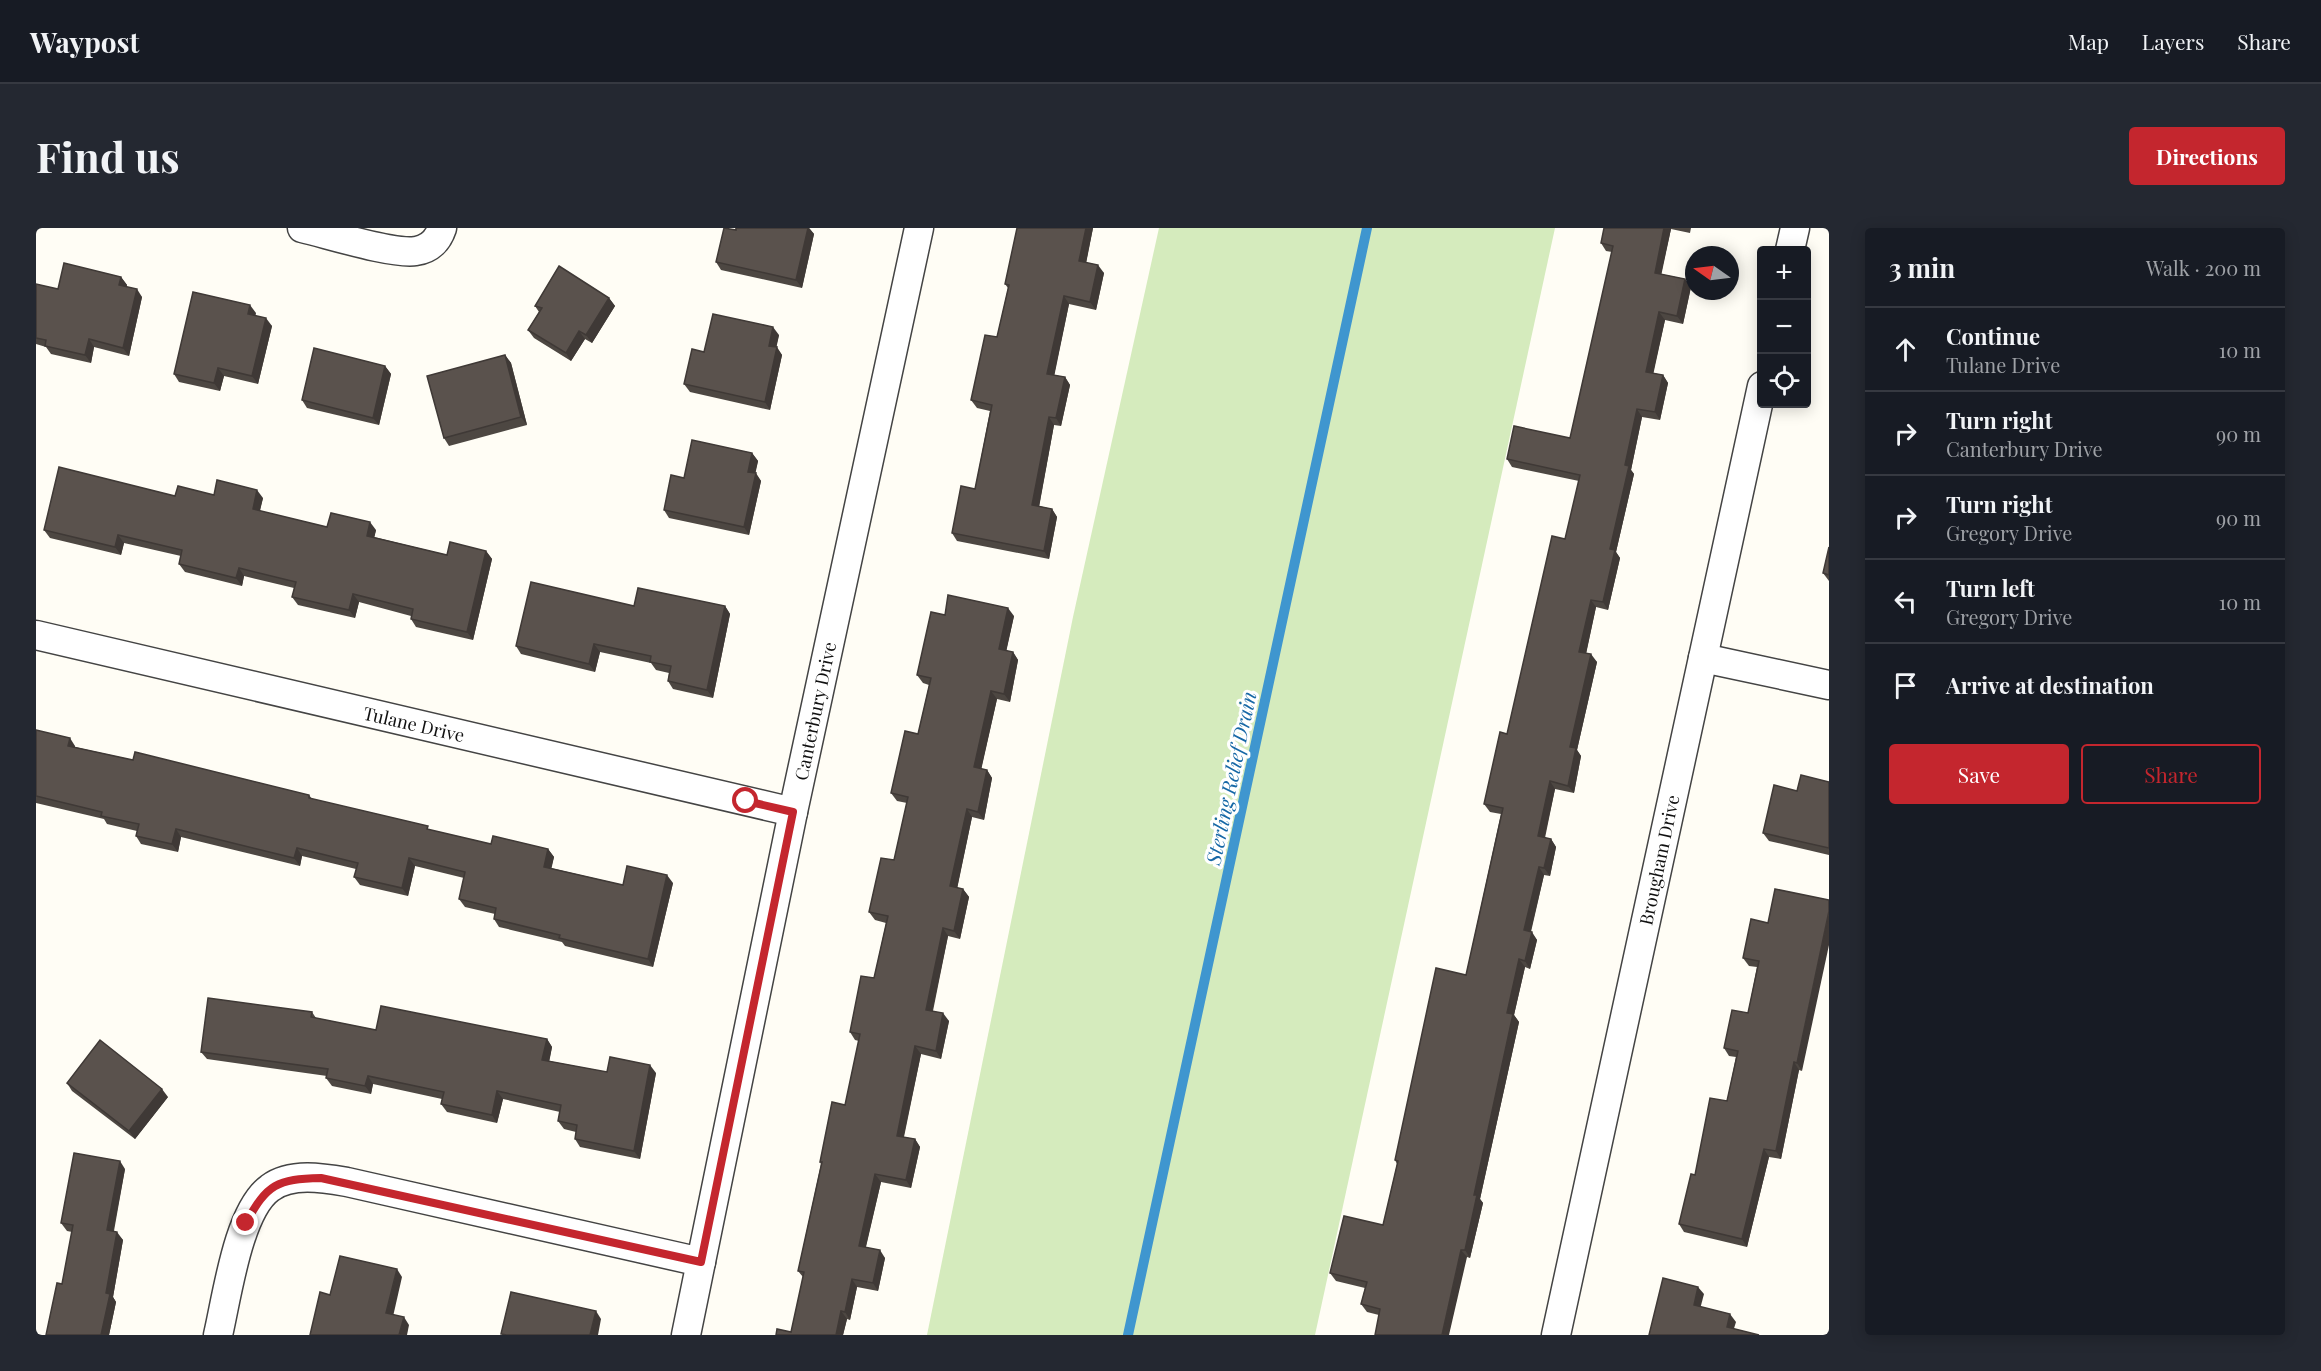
<!DOCTYPE html>
<meta charset="utf-8">
<style>
:root{--surface:#171b24;--page:#242831;--text:#f1f3f6;--muted:#9ea1a6;--line:#363941;--accent:#c4262e}
body{margin:0;font-family:"Playfair Display",serif;background:var(--page);color:var(--text)}
.controls{position:absolute;right:18px;top:18px;display:grid;overflow:hidden;border-radius:6px;box-shadow:0 3px 15px #0003}
.controls button{width:54px;height:54px;display:grid;place-items:center;padding:0;border:0;border-bottom:2px solid var(--line);background:var(--surface);color:var(--text);font:30px sans-serif}
.compass{position:absolute;left:1649px;top:18px;width:54px;height:54px;border-radius:50%;background:var(--surface);box-shadow:0 3px 15px #0003;rotate:284deg}
.stop{position:absolute;width:18px;height:18px;margin:-14px;border:4px solid #c4262e;border-radius:50%;background:#fff}
.stop.end{background:#c4262e;border-color:#fff;box-shadow:0 2px 6px #0008}
.list{margin:0;padding:0;list-style:none}
h2{display:flex;justify-content:space-between;align-items:center;height:78px;margin:0;padding:0 24px;font-size:26px}
h2 small{font-size:20px;font-weight:400;color:var(--muted)}
.list li{display:grid;grid-template-columns:39px 1fr auto;gap:18px;align-items:center;box-sizing:border-box;height:84px;padding:0 24px;border-top:2px solid var(--line)}
.list b{display:block;font-size:22px;white-space:nowrap}
.list p{margin:0;font-size:20px;white-space:nowrap;color:var(--muted)}
.list em{font-size:20px;font-style:normal;color:var(--muted)}
.actions{display:flex;gap:12px;padding:18px 24px}
.actions a{flex:1;padding:14px 0;border:2px solid var(--accent);border-radius:6px;text-align:center;font-size:21px;color:var(--accent)}
.actions .main{background:var(--accent);color:#fff}
.icon{flex:none;width:33px;height:33px;fill:none;stroke:currentColor;stroke-width:2;stroke-linecap:round;stroke-linejoin:round}
.map{position:relative;flex:none;width:1793px;height:1107px;overflow:hidden;border-radius:6px}
header{display:flex;align-items:center;gap:36px;box-sizing:border-box;height:84px;padding:0 30px;background:var(--surface);border-bottom:2px solid var(--line)}
header strong{font-size:28px}
nav{display:flex;gap:33px;margin-inline-start:auto;font-size:21px}
.intro{display:flex;align-items:center;justify-content:space-between;box-sizing:border-box;height:144px;padding:0 36px}
h1{margin:0;font-size:42px}
.button{padding:15px 27px;border-radius:6px;background:var(--accent);color:#fff;font-size:21px;font-weight:700}
main{display:flex;gap:36px;padding:0 36px}
aside{flex:1;background:var(--surface);border-radius:6px;box-shadow:0 3px 15px #0003}
.map>svg:first-child{display:block}
.green{fill:#d5ebbd}
.lines{fill:none;stroke-linecap:round;stroke-linejoin:round}
.stream{stroke:#3f96cf;stroke-width:10}
.street-casing{stroke:#444;stroke-width:31}
.street{stroke:#fff;stroke-width:28}
.wall{fill:#4d4742}
.shaded-wall{fill:#3f3936}
.building{fill:#5a524d;stroke:#3f3936;stroke-width:1.5}
.route{stroke:#c4262e;stroke-width:8}
.labels{text-anchor:middle;dominant-baseline:central;stroke-width:6;stroke-linejoin:round;paint-order:stroke}
.street-label{font-size:18px;fill:#111;stroke:#fff}
.water-label{font-size:20px;font-style:italic;fill:#1768a6;stroke:#fff}
</style>
<header>
<strong>Waypost</strong>
<nav><a>Map</a><a>Layers</a><a>Share</a></nav>
</header>
<div class="intro"><h1>Find us</h1><a class="button">Directions</a></div>
<main>
<div class="map">
<svg width="1793" height="1107" viewBox="0 0 1793 1107">
<rect width="100%" height="100%" fill="#fffdf5"/>
<polygon class="green" points="1123,0 1519,0 1279,1107 891,1107 1037,389"/>
<g class="lines">
<polyline class="stream" points="1092,1107 1331,0"/>
<defs>
<g id="street">
<path d="M266 0C292 6 358 27 380 23 394 21 402 12 406 0"/>
<polyline points="1754,22 1759,0"/>
<polyline points="0,407 757,584"/>
<polyline points="1667,430 1793,457"/>
<path d="M182 1107C191 1069 202 983 234 960 255 944 288 950 311 954L665 1034"/>
<polyline points="650,1107 757,584 883,0"/>
<polyline points="1520,1107 1726,158"/>
</g>
</defs>
<use href="#street" class="street-casing"/>
<use href="#street" class="street"/>
</g>
<g class="wall">
<polygon points="700,0 773,0 778,6 766,60 685,42 680,34"/>
<polygon points="981,0 1057,0 1050,34 1068,45 1060,82 1033,76 1018,147 1029,149 1034,157 1025,198 1018,197 1003,278 1016,281 1021,289 1013,331 921,313 916,305 939,261 954,183 941,180 935,172 961,109 972,60 969,56"/>
<polygon points="1568,0 1655,0 1654,5 1635,1 1625,46 1649,51 1655,59 1647,96 1629,92 1617,145 1627,147 1632,155 1624,192 1606,189 1595,242 1598,246 1580,324 1584,330 1572,382 1560,379 1550,425 1561,434 1541,522 1545,528 1538,565 1519,561 1509,610 1515,611 1520,619 1514,648 1508,647 1495,704 1501,712 1494,741 1489,739 1478,787 1483,794 1444,971 1447,975 1434,1030 1431,1029 1343,1087 1331,1084 1325,1076 1329,1060 1300,1053 1294,1045 1347,997 1361,936 1359,932 1430,747 1465,586 1454,584 1448,576 1471,506 1529,311 1543,253 1476,239 1471,231 1534,210 1576,24 1570,23 1565,15"/>
<polygon points="85,49 91,57 90,59 106,69 93,128 58,119 55,135 15,126 10,119 0,116 0,56 22,61"/>
<polygon points="573,70 579,78 556,115 549,111 535,133 498,110 492,102 503,84 499,78"/>
<polygon points="220,85 219,87 236,98 222,156 188,148 184,163 143,154 138,146"/>
<polygon points="743,107 740,119 746,127 734,182 654,164 648,156 668,124"/>
<polygon points="469,127 475,135 491,197 413,218 408,210"/>
<polygon points="349,138 355,146 343,197 271,180 266,172"/>
<polygon points="716,225 722,233 719,245 725,253 713,307 633,290 628,282 648,250"/>
<polygon points="178,267 227,270 224,283 291,299 340,302 338,309 411,327 450,323 456,331 437,412 380,399 375,391 375,388 323,374 319,390 262,377 256,369 258,360 208,348 206,358 149,344 143,336 145,328 88,315 85,327 14,310 8,302 139,268"/>
<polygon points="1793,319 1793,353 1787,345"/>
<polygon points="598,378 689,378 694,386 677,470 637,461 632,453 633,445 620,442 615,435 564,424 559,444 485,426 480,418"/>
<polygon points="909,387 978,388 970,423 977,424 982,432 974,474 961,471 945,541 951,542 956,550 948,592 936,589 921,660 927,661 933,669 924,711 912,708 897,783 913,793 905,831 885,826 868,909 879,911 884,919 875,960 845,954 830,1019 849,1030 842,1063 821,1059 814,1092 811,1091 807,1107 740,1107 755,1104 767,1049 762,1043 785,936 784,934 809,877 823,813 819,812 814,804 838,750 850,695 839,692 833,684 858,632 871,575 861,573 855,565 882,506 893,457 887,455 881,447"/>
<polygon points="0,502 39,518 39,519 97,532 273,567 276,571 395,602 455,616 512,621 518,629 515,640 587,657 637,655 617,739 529,718 526,714 463,699 458,691 459,686 429,679 423,671 428,650 379,638 372,668 324,657 318,649 320,641 266,628 264,638 145,609 142,624 105,616 100,608 101,603 71,596 68,591 0,575"/>
<polygon points="1793,554 1793,627 1733,613 1727,605 1761,563"/>
<polygon points="1715,691 1766,843 1763,842 1745,931 1733,929 1711,1019 1648,1004 1643,996 1659,947 1691,873 1700,829 1693,828 1688,820 1712,785 1721,739 1713,738 1707,730"/>
<polygon points="276,784 280,790 340,802 511,811 516,819 513,833 571,844 620,845 604,931 544,919 539,911 540,904 528,901 522,893 524,884 467,871 461,895 411,884 405,876 406,871 337,856 335,866 296,858 290,850 291,848 171,831 165,824"/>
<polygon points="31,855 132,869 99,911 36,863"/>
<polygon points="89,941 78,1003 87,1012 77,1069 80,1074 73,1107 10,1107 26,1056 36,1004 31,1003 25,995"/>
</g>
<g class="shaded-wall">
<polygon points="772,0 773,0 778,6 766,60 760,52"/>
<polygon points="1050,0 1057,0 1049,41 1043,33"/>
<polygon points="1628,0 1635,0 1635,1 1624,53 1619,45"/>
<polygon points="1062,37 1068,45 1060,82 1054,74"/>
<polygon points="85,49 91,57 89,65 83,57"/>
<polygon points="1649,51 1655,59 1647,96 1641,88"/>
<polygon points="101,61 106,69 93,128 87,120"/>
<polygon points="1028,68 1033,76 1017,154 1011,146"/>
<polygon points="573,70 579,78 556,115 550,107"/>
<polygon points="214,77 220,85 218,94 212,86"/>
<polygon points="1623,84 1629,92 1616,152 1610,144"/>
<polygon points="230,90 236,98 222,156 216,148"/>
<polygon points="737,99 743,107 739,126 733,118"/>
<polygon points="543,103 549,111 535,133 530,125"/>
<polygon points="53,111 58,119 55,135 49,127"/>
<polygon points="741,119 746,127 734,182 729,174"/>
<polygon points="469,127 475,135 491,197 485,189"/>
<polygon points="349,138 355,146 343,197 337,190"/>
<polygon points="182,140 188,148 184,163 178,155"/>
<polygon points="1627,147 1632,155 1624,192 1619,184"/>
<polygon points="1029,149 1034,157 1025,198 1020,190"/>
<polygon points="1601,181 1606,189 1595,242 1598,246 1580,324 1584,330 1572,382 1567,374 1574,321 1589,237"/>
<polygon points="1013,189 1018,197 1002,285 996,277"/>
<polygon points="716,225 722,233 718,252 712,244"/>
<polygon points="720,245 725,253 713,307 708,299"/>
<polygon points="221,262 227,270 222,289 217,281"/>
<polygon points="1016,281 1021,289 1013,331 1008,323"/>
<polygon points="334,294 340,302 337,316 331,308"/>
<polygon points="82,307 88,315 85,327 79,319"/>
<polygon points="450,323 456,331 437,412 431,404"/>
<polygon points="203,340 208,348 206,358 200,350"/>
<polygon points="317,366 323,374 319,390 313,382"/>
<polygon points="1555,372 1560,379 1549,431 1543,424"/>
<polygon points="689,378 694,386 677,470 671,462"/>
<polygon points="972,380 978,388 969,429 963,421"/>
<polygon points="558,416 564,424 559,444 553,436"/>
<polygon points="977,424 982,432 974,474 968,466"/>
<polygon points="1555,426 1561,434 1541,522 1545,528 1538,565 1532,558 1534,519"/>
<polygon points="955,463 961,471 944,547 938,539"/>
<polygon points="34,510 39,518 38,526 32,518"/>
<polygon points="951,542 956,550 948,592 942,584"/>
<polygon points="1514,553 1519,561 1507,616 1502,608"/>
<polygon points="931,581 936,589 920,666 914,658"/>
<polygon points="140,601 145,609 142,624 136,616"/>
<polygon points="1515,611 1520,619 1514,648 1508,640"/>
<polygon points="261,620 266,628 264,638 258,630"/>
<polygon points="512,621 518,629 514,647 508,639"/>
<polygon points="373,630 379,638 372,668 366,660"/>
<polygon points="1503,639 1508,647 1493,710 1488,702"/>
<polygon points="631,647 637,655 617,739 612,731"/>
<polygon points="927,661 933,669 924,711 918,703"/>
<polygon points="1793,683 1793,717 1766,843 1761,835"/>
<polygon points="907,700 912,708 895,789 890,782"/>
<polygon points="1496,704 1501,712 1494,741 1489,733"/>
<polygon points="1483,731 1489,739 1478,787 1483,794 1444,971 1447,975 1434,1030 1429,1022 1438,967 1471,785"/>
<polygon points="907,785 913,793 905,831 900,823"/>
<polygon points="511,811 516,819 512,840 506,832"/>
<polygon points="879,818 885,826 866,916 861,908"/>
<polygon points="1758,834 1763,842 1745,931 1740,923"/>
<polygon points="614,837 620,845 604,931 598,923"/>
<polygon points="332,848 337,856 335,866 329,858"/>
<polygon points="126,861 132,869 99,911 93,903"/>
<polygon points="461,863 467,871 461,895 456,887"/>
<polygon points="879,911 884,919 875,960 870,952"/>
<polygon points="1728,921 1733,929 1711,1019 1706,1011"/>
<polygon points="84,933 89,941 76,1010 71,1002"/>
<polygon points="839,946 845,954 828,1026 823,1018"/>
<polygon points="81,1004 87,1012 77,1069 80,1074 73,1107 65,1107 70,1065"/>
<polygon points="844,1022 849,1030 842,1063 837,1055"/>
<polygon points="1425,1022 1431,1029 1413,1107 1406,1107"/>
<polygon points="361,1041 366,1049 356,1093 350,1085"/>
<polygon points="816,1051 821,1059 814,1092 809,1084"/>
<polygon points="1662,1059 1668,1066 1663,1085 1658,1077"/>
<polygon points="560,1083 565,1091 562,1107 554,1107"/>
<polygon points="805,1083 811,1091 807,1107 800,1107"/>
<polygon points="1694,1086 1700,1094 1696,1107 1691,1099"/>
<polygon points="368,1089 373,1097 371,1107 363,1107"/>
</g>
<g class="building">
<polygon points="688,0 700,2 700,0 772,0 760,52 680,34"/>
<polygon points="981,0 1050,0 1043,33 1062,37 1054,74 1028,68 1011,146 1029,149 1020,190 1013,189 996,277 1016,281 1008,323 916,305 925,258 939,261 956,177 935,172 949,107 961,109 973,57 969,56"/>
<polygon points="1568,0 1628,0 1619,45 1649,51 1641,88 1623,84 1610,144 1627,147 1619,184 1601,181 1589,237 1593,238 1574,321 1579,322 1567,374 1555,372 1543,424 1555,426 1534,519 1540,520 1532,558 1514,553 1502,608 1515,611 1508,640 1503,639 1488,702 1496,704 1489,733 1483,731 1471,785 1477,786 1438,967 1441,967 1429,1022 1425,1022 1406,1107 1339,1107 1344,1081 1325,1076 1331,1054 1294,1045 1308,988 1347,997 1362,933 1359,932 1400,740 1430,747 1467,580 1448,576 1464,504 1471,506 1516,308 1529,311 1544,247 1471,231 1478,198 1534,210 1577,18 1565,15"/>
<polygon points="28,35 85,49 83,57 101,61 87,120 53,111 49,127 9,118 10,112 0,110 0,56 22,61"/>
<polygon points="523,38 573,70 550,107 543,103 530,125 492,102 506,80 499,78"/>
<polygon points="157,64 214,77 212,86 230,90 216,148 182,140 178,155 138,146"/>
<polygon points="677,86 737,99 733,118 741,119 729,174 648,156 656,121 668,124"/>
<polygon points="278,120 349,138 337,190 266,172"/>
<polygon points="469,127 485,189 408,210 391,148"/>
<polygon points="656,212 716,225 712,244 720,245 708,299 628,282 635,247 648,250"/>
<polygon points="23,239 139,268 142,258 178,267 181,252 221,262 217,281 291,299 295,285 334,294 331,308 411,327 414,314 450,323 431,404 375,391 377,381 317,366 313,382 256,369 260,354 203,340 200,350 143,336 146,322 82,307 79,319 8,302"/>
<polygon points="1793,319 1793,347 1787,345"/>
<polygon points="495,354 598,378 602,360 689,378 671,462 632,453 635,438 614,434 615,428 558,416 553,436 480,418"/>
<polygon points="912,367 972,380 963,421 977,424 968,466 955,463 938,539 951,542 942,584 931,581 914,658 927,661 918,703 907,700 890,782 907,785 900,823 879,818 861,908 879,911 870,952 839,946 823,1018 844,1022 837,1055 816,1051 809,1084 805,1083 800,1107 740,1107 741,1101 755,1104 768,1044 762,1043 786,934 784,934 796,874 809,877 824,806 814,804 825,748 838,750 852,688 833,684 845,630 858,632 872,569 855,565 869,503 882,506 895,450 881,447 895,384 909,387"/>
<polygon points="0,502 34,510 32,518 97,532 99,524 273,567 273,570 392,598 391,601 455,616 457,608 512,621 508,639 587,657 591,638 631,647 612,731 523,710 524,707 458,691 460,680 423,671 429,644 373,630 366,660 318,649 322,635 261,620 258,630 140,601 136,616 100,608 103,596 65,588 66,584 0,568"/>
<polygon points="1765,547 1793,554 1793,620 1727,605 1738,557 1761,563"/>
<polygon points="1739,661 1793,672 1793,683 1761,835 1758,834 1740,923 1728,921 1706,1011 1643,996 1655,946 1659,947 1674,870 1691,873 1702,823 1688,820 1696,782 1712,785 1723,733 1707,730 1715,691 1732,695"/>
<polygon points="172,770 276,784 275,789 340,802 345,778 511,811 506,832 571,844 574,829 614,837 598,923 539,911 541,897 522,893 525,877 461,863 456,887 405,876 408,864 332,848 329,858 290,850 292,841 165,824"/>
<polygon points="64,812 126,861 93,903 31,855"/>
<polygon points="38,925 84,933 71,1002 81,1004 70,1065 74,1066 65,1107 10,1107 21,1055 26,1056 37,997 25,995"/>
<polygon points="304,1028 361,1041 350,1085 368,1089 363,1107 274,1107 284,1064 294,1067"/>
<polygon points="1627,1050 1662,1059 1658,1077 1694,1086 1691,1099 1723,1107 1613,1107"/>
<polygon points="475,1064 560,1083 554,1107 471,1107 465,1106"/>
</g>
<g class="lines">
<path class="route" d="M210 995C231 956 241 951 285 950L665 1034 757 584 710 573"/>
</g>
<g class="labels">
<g class="street-label">
<text transform="translate(779 483) rotate(-78)">Canterbury Drive</text>
<text transform="translate(378 496) rotate(13)">Tulane Drive</text>
<text transform="translate(1623 632) rotate(-78)">Brougham Drive</text>
</g>
<g class="water-label">
<text transform="translate(1194 550) rotate(-78)">Sterling Relief Drain</text>
</g>
</g>
</svg>
<div class="controls">
<button>+</button>
<button>−</button>
<button><svg class="icon" aria-label="locate" viewBox="0 0 24 24"><circle cx="12" cy="12" r="6"/><path d="M12 2v4M12 18v4M2 12h4M18 12h4"/></svg></button>
</div>
<svg class="compass" viewBox="-18 -18 36 36"><path d="M0-13l5 13h-10z" fill="#e53935"/><path d="M0 13l5-13h-10z" fill="#9ea1a6"/></svg>
<div class="stop" style="left:710px;top:573px"></div>
<div class="stop end" style="left:210px;top:995px"></div>
</div>
<aside>
<h2>3 min<small>Walk · 200 m</small></h2>
<ul class="list">
<li><svg class="icon" aria-label="ahead" viewBox="0 0 24 24"><path d="M12 20V5M6 11l6-6 6 6"/></svg><div><b>Continue</b><p>Tulane Drive</p></div><em>10 m</em></li>
<li><svg class="icon" aria-label="right" viewBox="0 0 24 24"><path d="M7 20v-9h11M14 6l5 5-5 5"/></svg><div><b>Turn right</b><p>Canterbury Drive</p></div><em>90 m</em></li>
<li><svg class="icon" aria-label="right" viewBox="0 0 24 24"><path d="M7 20v-9h11M14 6l5 5-5 5"/></svg><div><b>Turn right</b><p>Gregory Drive</p></div><em>90 m</em></li>
<li><svg class="icon" aria-label="left" viewBox="0 0 24 24"><path d="M17 20v-9H6M10 6l-5 5 5 5"/></svg><div><b>Turn left</b><p>Gregory Drive</p></div><em>10 m</em></li>
<li><svg class="icon" aria-label="arrive" viewBox="0 0 24 24"><path d="M6 21V4h12l-3 4 3 4H6"/></svg><div><b>Arrive at destination</b></div></li>
</ul>
<div class="actions"><a class="main">Save</a><a>Share</a></div>
</aside>
</main>
